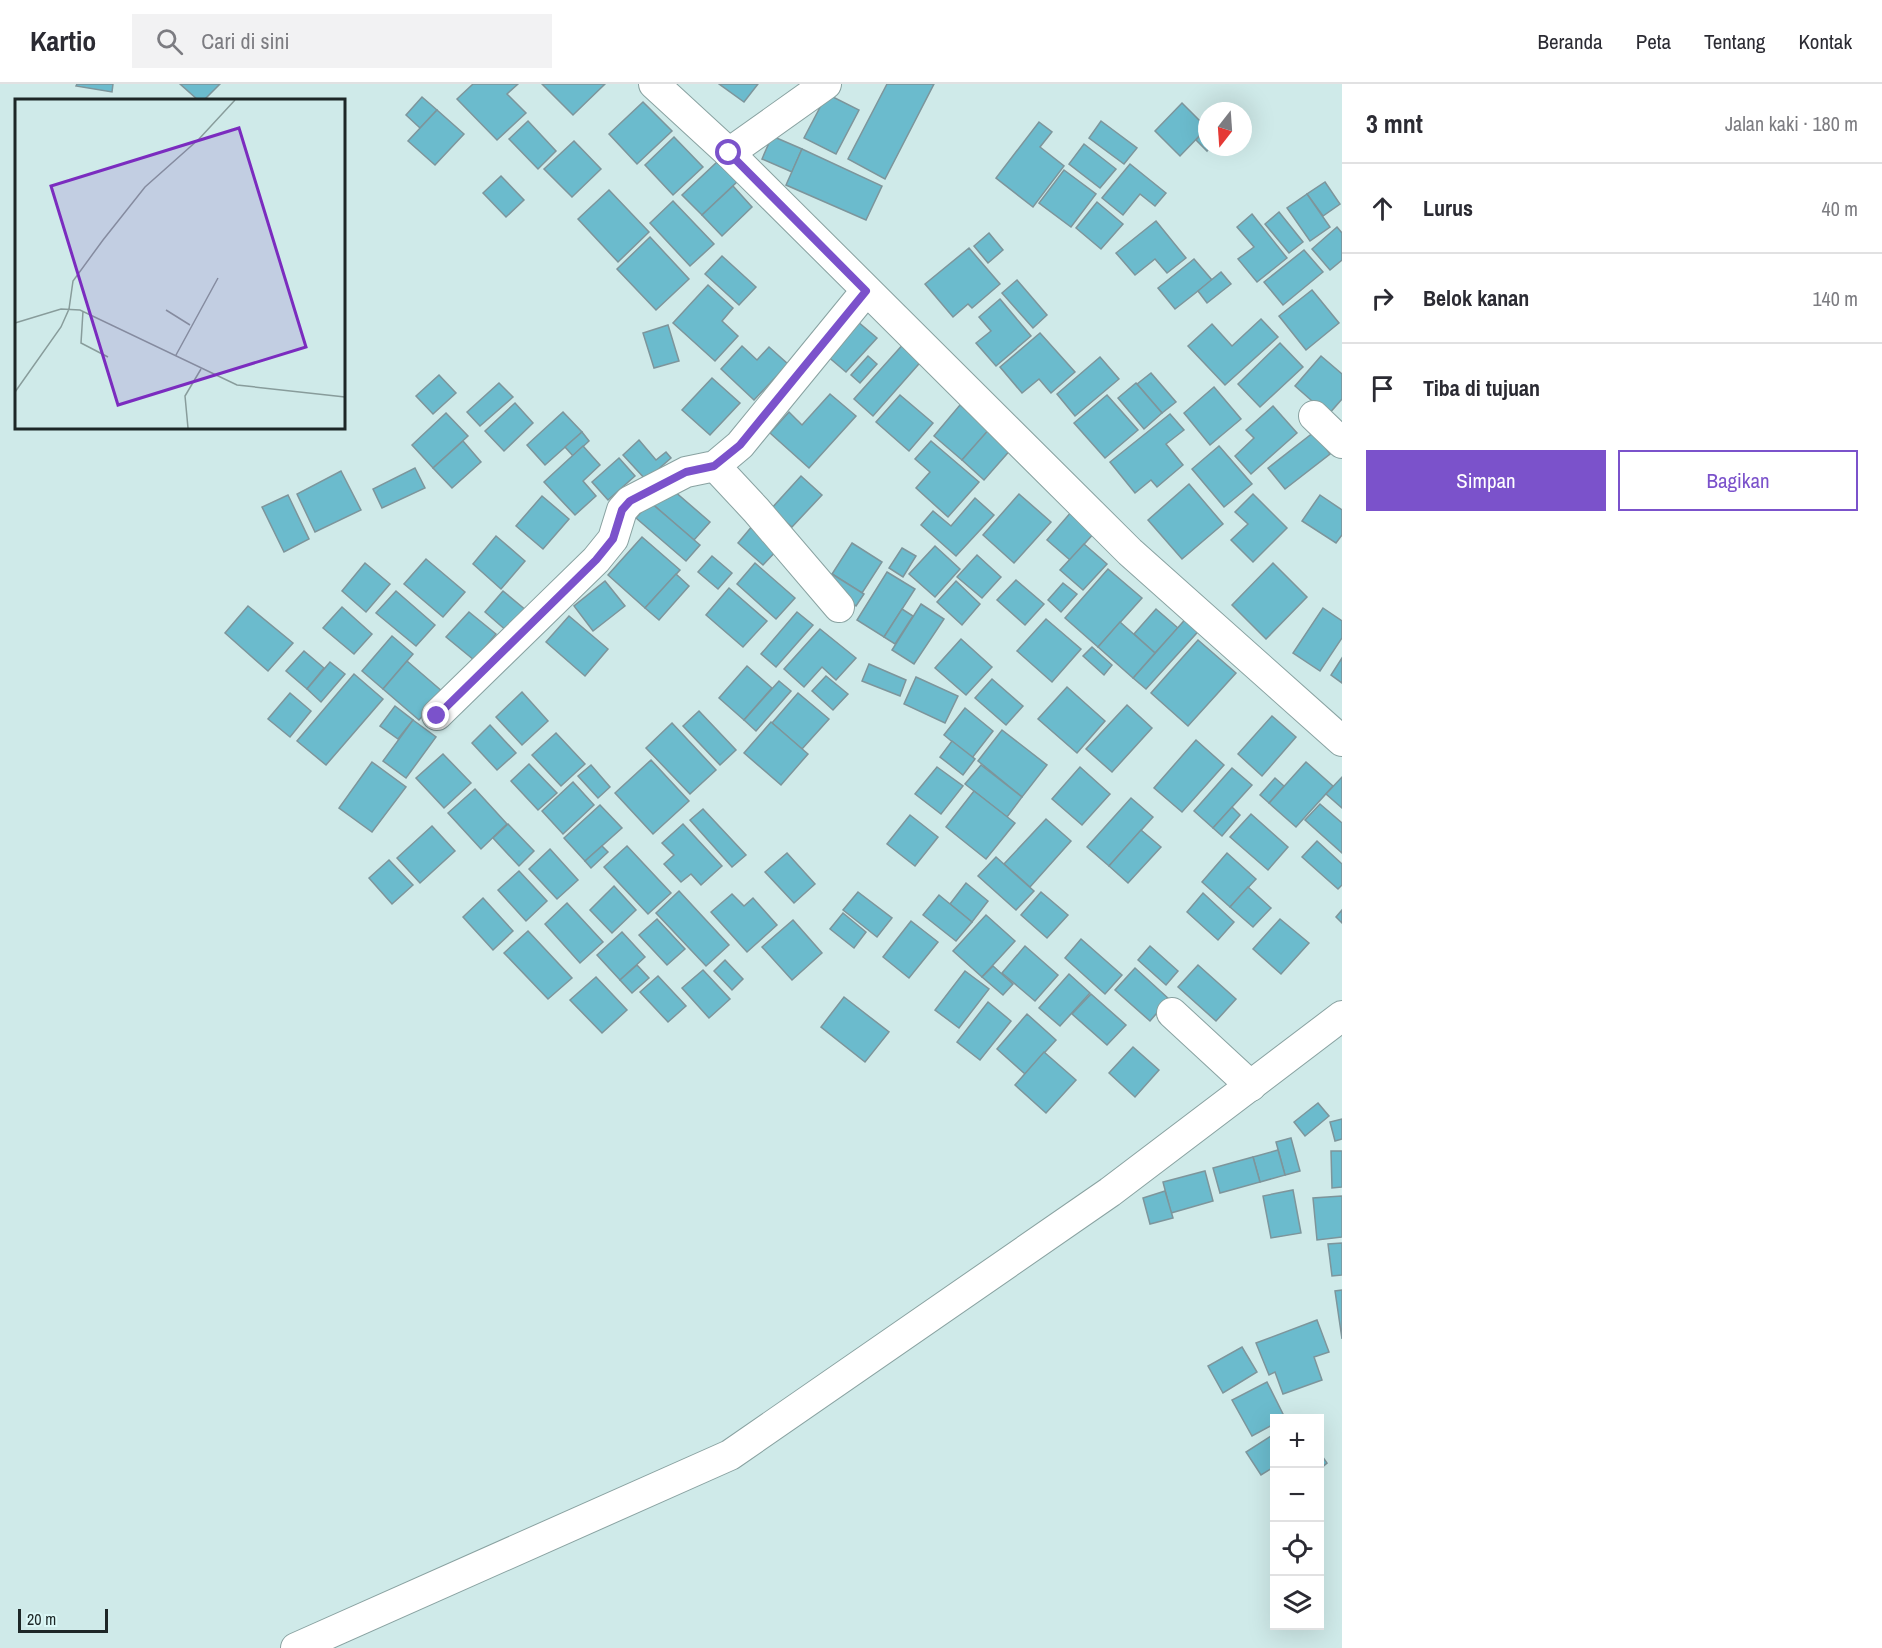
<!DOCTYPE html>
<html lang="id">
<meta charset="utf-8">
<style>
:root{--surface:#fff;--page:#f2f2f3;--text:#2b2b33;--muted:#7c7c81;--line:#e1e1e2;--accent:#7b52cb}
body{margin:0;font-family:"Archivo Narrow",sans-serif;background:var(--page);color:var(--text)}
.controls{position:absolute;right:18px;bottom:18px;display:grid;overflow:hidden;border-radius:0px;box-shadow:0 6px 24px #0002}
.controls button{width:54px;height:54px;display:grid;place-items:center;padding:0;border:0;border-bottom:2px solid var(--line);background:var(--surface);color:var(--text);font:30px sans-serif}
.compass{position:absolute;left:1198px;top:18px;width:54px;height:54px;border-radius:50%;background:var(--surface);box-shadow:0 6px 24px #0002;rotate:197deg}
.scale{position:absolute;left:18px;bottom:15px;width:90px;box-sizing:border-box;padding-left:6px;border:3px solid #1d2727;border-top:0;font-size:16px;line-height:21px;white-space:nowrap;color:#1d2727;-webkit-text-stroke:4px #dcf8f7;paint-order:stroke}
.stop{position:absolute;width:18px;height:18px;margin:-14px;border:4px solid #7b52cb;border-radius:50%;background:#fff}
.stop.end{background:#7b52cb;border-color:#fff;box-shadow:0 2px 6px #0008}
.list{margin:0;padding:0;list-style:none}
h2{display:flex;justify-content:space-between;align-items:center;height:78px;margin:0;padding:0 24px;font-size:26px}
h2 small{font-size:20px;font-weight:400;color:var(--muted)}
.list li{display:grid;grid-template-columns:39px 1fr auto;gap:18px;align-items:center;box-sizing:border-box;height:90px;padding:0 24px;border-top:2px solid var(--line)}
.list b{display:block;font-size:22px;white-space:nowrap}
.list em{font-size:20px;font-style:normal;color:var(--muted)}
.actions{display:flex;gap:12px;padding:18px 24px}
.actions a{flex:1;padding:14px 0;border:2px solid var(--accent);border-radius:0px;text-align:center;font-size:21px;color:var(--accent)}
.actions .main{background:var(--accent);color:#fff}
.icon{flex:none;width:33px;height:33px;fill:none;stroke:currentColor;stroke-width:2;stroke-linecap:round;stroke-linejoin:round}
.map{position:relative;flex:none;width:1342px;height:1564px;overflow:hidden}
header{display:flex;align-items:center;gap:36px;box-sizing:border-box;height:84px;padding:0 30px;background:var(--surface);border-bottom:2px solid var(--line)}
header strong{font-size:28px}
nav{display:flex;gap:33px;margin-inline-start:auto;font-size:21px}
.search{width:420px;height:54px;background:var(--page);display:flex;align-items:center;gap:15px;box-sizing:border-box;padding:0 21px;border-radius:0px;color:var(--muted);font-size:22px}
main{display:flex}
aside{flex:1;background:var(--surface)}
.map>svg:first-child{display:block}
.building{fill:#6bbbcd;stroke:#7d959b;stroke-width:1.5}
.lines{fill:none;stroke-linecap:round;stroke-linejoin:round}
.minor-casing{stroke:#89a2a1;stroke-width:32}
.minor{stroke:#fff;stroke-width:30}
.route{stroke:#7b52cb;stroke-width:8}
.inset-road{fill:none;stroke:#889c9b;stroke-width:1.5}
.view{fill:#7b2cbf;fill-opacity:0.15;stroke:#7b2cbf;stroke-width:3}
.inset-edge{fill:none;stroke:#1d2727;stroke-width:3}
</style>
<header>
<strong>Kartio</strong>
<div class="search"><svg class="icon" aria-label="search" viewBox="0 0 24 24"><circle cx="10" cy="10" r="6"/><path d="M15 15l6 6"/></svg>Cari di sini</div>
<nav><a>Beranda</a><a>Peta</a><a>Tentang</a><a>Kontak</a></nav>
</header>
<main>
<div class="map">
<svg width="1342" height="1564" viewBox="0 0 1342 1564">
<rect width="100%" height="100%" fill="#cfeae9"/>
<g class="building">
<polygon points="77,0 113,0 112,8 76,2"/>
<polygon points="180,0 220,0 204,16 198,16"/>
<polygon points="473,0 518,0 507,10 526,29 497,56 457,15"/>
<polygon points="542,0 605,0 573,31"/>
<polygon points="719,0 758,0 744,18"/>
<polygon points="887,0 934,0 885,95 848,75"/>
<polygon points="827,10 859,26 836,70 804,54"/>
<polygon points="422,13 437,26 420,44 406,31"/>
<polygon points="643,18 672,47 637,80 609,50"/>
<polygon points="1182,19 1207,44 1180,72 1155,47"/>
<polygon points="437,26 464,50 435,81 408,57"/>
<polygon points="528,37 556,67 538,85 509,55"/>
<polygon points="1101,37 1137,64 1124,80 1089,54"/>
<polygon points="1039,38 1052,48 1040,63 1064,82 1033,123 996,94"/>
<polygon points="1207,44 1207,63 1210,63 1207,67 1196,56"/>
<polygon points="772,52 802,65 792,88 762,75"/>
<polygon points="674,53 703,83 673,111 645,81"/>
<polygon points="574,57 601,85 572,113 544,85"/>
<polygon points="1084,60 1116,85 1100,104 1069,80"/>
<polygon points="802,65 882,102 866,136 786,101"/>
<polygon points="718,77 738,97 702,131 682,111"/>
<polygon points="1130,80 1166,109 1155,122 1140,110 1123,131 1102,114"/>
<polygon points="1064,86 1096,110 1071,143 1039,119"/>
<polygon points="501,92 524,116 506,133 483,109"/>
<polygon points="1325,98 1340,120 1323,132 1307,110"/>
<polygon points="733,102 752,123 722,152 702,131"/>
<polygon points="609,106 649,148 618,178 578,135"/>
<polygon points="1307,110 1330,143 1310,157 1287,124"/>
<polygon points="673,117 714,160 690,182 650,139"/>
<polygon points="1097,118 1123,140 1101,165 1076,144"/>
<polygon points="1279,128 1303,158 1289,169 1265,140"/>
<polygon points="1252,130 1287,174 1257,198 1238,175 1254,163 1237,143"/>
<polygon points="1156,137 1186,174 1167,189 1155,175 1135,191 1116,169"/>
<polygon points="1337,143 1342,149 1342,176 1330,186 1312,165"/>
<polygon points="989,149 1003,166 988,179 974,162"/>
<polygon points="650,153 689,195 656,226 617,185"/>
<polygon points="969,164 1000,200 972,224 968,220 953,233 925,200"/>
<polygon points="1304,166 1323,188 1283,221 1264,198"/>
<polygon points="722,172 756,203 739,221 705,190"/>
<polygon points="1194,175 1212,196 1175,225 1158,204"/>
<polygon points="1221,188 1231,200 1207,219 1198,207"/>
<polygon points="1017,196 1047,231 1033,244 1002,209"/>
<polygon points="708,201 733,224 722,237 738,252 715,277 673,239"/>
<polygon points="1312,206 1339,239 1306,266 1279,232"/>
<polygon points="1000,215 1031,252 996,282 976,259 991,247 979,233"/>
<polygon points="1261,235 1278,253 1225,301 1188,262 1212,240 1232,262"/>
<polygon points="857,237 877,254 846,288 826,271"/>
<polygon points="668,241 679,277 654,284 643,249"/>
<polygon points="1040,249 1075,288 1051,309 1039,295 1022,309 1000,283"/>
<polygon points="906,257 925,273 873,332 854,315"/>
<polygon points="1280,259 1303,283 1260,323 1238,300"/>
<polygon points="742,262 757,276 769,263 788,280 754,316 721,285"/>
<polygon points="868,272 877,280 860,299 851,291"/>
<polygon points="1321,272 1342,290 1342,315 1328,331 1295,302"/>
<polygon points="1100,273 1119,295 1075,332 1057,310"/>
<polygon points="1151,289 1176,318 1162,329 1137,300"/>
<polygon points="439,291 456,309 433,330 416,312"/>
<polygon points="712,294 740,319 710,351 682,326"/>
<polygon points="499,299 513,313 480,342 467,328"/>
<polygon points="1136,299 1162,329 1144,345 1118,314"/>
<polygon points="1214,303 1241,335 1210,361 1184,329"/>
<polygon points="830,310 856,332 809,384 770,349 789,328 802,341"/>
<polygon points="900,311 933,339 909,367 876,338"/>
<polygon points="1107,311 1138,346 1105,374 1074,339"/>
<polygon points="515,319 533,339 504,367 485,347"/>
<polygon points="960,321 989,346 962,376 934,352"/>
<polygon points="1273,322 1297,349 1251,390 1235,372 1254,354 1246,346"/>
<polygon points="563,328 582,348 545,381 527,361"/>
<polygon points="446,329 468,352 433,384 412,361"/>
<polygon points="1170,330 1184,346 1166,360 1183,381 1157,403 1151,396 1135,409 1110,378"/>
<polygon points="991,343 1013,363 984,396 962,376"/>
<polygon points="582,348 589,357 573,372 565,363"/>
<polygon points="1314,348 1330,370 1285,405 1268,384"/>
<polygon points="639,356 656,376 666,368 671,374 646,396 623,371"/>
<polygon points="463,357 481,378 452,404 433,384"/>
<polygon points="931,357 979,398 948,433 916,404 930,388 915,375"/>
<polygon points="583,362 600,381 583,397 596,412 575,431 544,398"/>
<polygon points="1219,362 1252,400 1224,423 1192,385"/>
<polygon points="619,374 635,392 608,416 592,398"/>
<polygon points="415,384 425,404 382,424 373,405"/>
<polygon points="341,387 361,426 315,448 297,410"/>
<polygon points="801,392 822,411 792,443 771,425"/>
<polygon points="666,400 710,438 694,456 650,418"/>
<polygon points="1189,400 1223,440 1182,475 1148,436"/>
<polygon points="1019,410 1051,438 1014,479 983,451"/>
<polygon points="1253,410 1287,444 1253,478 1231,456 1248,440 1235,428"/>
<polygon points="288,411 309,455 284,468 262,423"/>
<polygon points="1320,411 1342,426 1342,451 1336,459 1302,437"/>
<polygon points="542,412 569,435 543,465 516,442"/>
<polygon points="975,414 994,431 956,472 921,441 933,427 951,442"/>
<polygon points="650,418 700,461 686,477 636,434"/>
<polygon points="1072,427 1095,448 1070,476 1047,456"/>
<polygon points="753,441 779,464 763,481 738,459"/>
<polygon points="496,452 525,477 501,505 473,480"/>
<polygon points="642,453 680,486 645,524 608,491"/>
<polygon points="852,459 882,478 862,509 832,490"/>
<polygon points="1084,460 1107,480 1083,506 1060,486"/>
<polygon points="935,462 960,485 935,513 909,490"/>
<polygon points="902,464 916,472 903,493 889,484"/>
<polygon points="977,471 1001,493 982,514 957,493"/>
<polygon points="712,472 732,489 718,505 698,488"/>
<polygon points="426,475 465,508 443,533 404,500"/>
<polygon points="365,479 390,500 366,528 342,507"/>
<polygon points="755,479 795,514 776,535 737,500"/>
<polygon points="1273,479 1307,513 1266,555 1232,521"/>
<polygon points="1108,485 1142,514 1098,563 1065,534"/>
<polygon points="887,488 915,505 884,553 857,536"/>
<polygon points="676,490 689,502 659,536 645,524"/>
<polygon points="832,490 864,510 856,522 825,502"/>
<polygon points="1016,496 1044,520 1025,541 997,516"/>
<polygon points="605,497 625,522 593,547 574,522"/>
<polygon points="956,497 980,520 962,541 937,518"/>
<polygon points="1063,499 1077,510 1061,528 1048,516"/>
<polygon points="729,504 767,537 743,563 706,531"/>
<polygon points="396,507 435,541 416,562 376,529"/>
<polygon points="503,507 527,527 508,548 485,528"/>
<polygon points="921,520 944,535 914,580 892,566"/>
<polygon points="248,522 293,559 268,587 225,549"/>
<polygon points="342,523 372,550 354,570 323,544"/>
<polygon points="1323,524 1342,537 1342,554 1320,587 1293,569"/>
<polygon points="902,525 913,532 895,560 884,553"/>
<polygon points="1156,525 1178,544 1155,569 1134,550"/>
<polygon points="469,528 496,550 474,576 446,553"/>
<polygon points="797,528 813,541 776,583 761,570"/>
<polygon points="1190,530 1204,541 1146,605 1133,594"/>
<polygon points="569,532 608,565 585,592 546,558"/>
<polygon points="1046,535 1081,565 1052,598 1017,567"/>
<polygon points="1120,538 1155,569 1133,594 1098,563"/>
<polygon points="820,545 856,574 836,596 822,583 804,603 784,585"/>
<polygon points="392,552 413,570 383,605 362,587"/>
<polygon points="961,555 992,583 966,611 935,584"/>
<polygon points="1198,556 1236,589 1188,642 1151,609"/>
<polygon points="1092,563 1112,581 1104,591 1083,572"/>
<polygon points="304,567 324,584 307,605 286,587"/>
<polygon points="1342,574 1342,599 1331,591"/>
<polygon points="407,577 443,608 419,636 383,605"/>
<polygon points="330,578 345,590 321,618 307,605"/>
<polygon points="869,580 906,596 900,612 862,597"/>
<polygon points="747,582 772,604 744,636 719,614"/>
<polygon points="354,590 383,615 326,681 297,657"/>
<polygon points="826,592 848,610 833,626 812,607"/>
<polygon points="916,593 958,612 945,639 904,620"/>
<polygon points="992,595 1023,622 1006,641 975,614"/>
<polygon points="779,597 791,607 756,647 744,636"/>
<polygon points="1067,603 1105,637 1077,669 1038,635"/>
<polygon points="522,608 548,637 522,661 496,633"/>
<polygon points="290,609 311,627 290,653 268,635"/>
<polygon points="798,609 829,635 802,665 772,639"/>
<polygon points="1127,621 1152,644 1112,688 1086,665"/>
<polygon points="395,622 413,636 398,655 380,642"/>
<polygon points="965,624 993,647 972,674 944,651"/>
<polygon points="699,627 736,666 720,681 683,642"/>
<polygon points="1272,632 1296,653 1262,692 1238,670"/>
<polygon points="413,636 436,653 406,694 383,677"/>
<polygon points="771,638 808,670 781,701 744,669"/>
<polygon points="672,639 716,686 690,710 646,664"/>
<polygon points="490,641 516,669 497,686 472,659"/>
<polygon points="1002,646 1047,681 1022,713 978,677"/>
<polygon points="556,649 585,680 561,702 532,671"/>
<polygon points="1196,656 1224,681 1182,728 1154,704"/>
<polygon points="952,657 975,675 963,691 940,673"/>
<polygon points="443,670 471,699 444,724 416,694"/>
<polygon points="651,676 689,717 653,750 615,709"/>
<polygon points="372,678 406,703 372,748 339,724"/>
<polygon points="1306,678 1333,702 1296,743 1269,719"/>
<polygon points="529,680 557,709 538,726 511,697"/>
<polygon points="591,681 610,703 598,714 578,692"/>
<polygon points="981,681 1022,713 1007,733 965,700"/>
<polygon points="937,683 963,702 941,730 915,710"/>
<polygon points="1080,683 1110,710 1082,741 1052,715"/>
<polygon points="1232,684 1252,701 1213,744 1194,727"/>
<polygon points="1342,693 1342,724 1326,710"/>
<polygon points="1275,694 1284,702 1269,719 1260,711"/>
<polygon points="573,698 594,721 563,750 542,727"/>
<polygon points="475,705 507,740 481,765 448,729"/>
<polygon points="974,707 1015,739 986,775 946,743"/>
<polygon points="1131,714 1153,733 1109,782 1087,763"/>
<polygon points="1320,720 1342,739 1342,769 1305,736"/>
<polygon points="600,721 622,744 585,777 564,754"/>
<polygon points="1232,723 1240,731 1222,752 1213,744"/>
<polygon points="703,725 746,771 732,783 690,736"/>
<polygon points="1251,730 1288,763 1268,786 1230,753"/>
<polygon points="910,731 938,753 915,782 887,760"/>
<polygon points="1046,735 1071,757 1030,803 1004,780"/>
<polygon points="508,740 534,767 519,782 493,754"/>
<polygon points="683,740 722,782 701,801 691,790 681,798 664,780 674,771 662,759"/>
<polygon points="432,742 455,767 420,799 397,774"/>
<polygon points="1141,746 1161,763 1128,799 1109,782"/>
<polygon points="1317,757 1342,780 1342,801 1338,805 1302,773"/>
<polygon points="602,762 608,768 591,784 585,777"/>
<polygon points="627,762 671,809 648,830 604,783"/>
<polygon points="550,765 578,796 557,815 529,785"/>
<polygon points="787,769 815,800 794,819 765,788"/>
<polygon points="1227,769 1256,795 1230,823 1202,798"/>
<polygon points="996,773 1034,807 1016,826 978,792"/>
<polygon points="389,776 413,801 392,820 369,794"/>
<polygon points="519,787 547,817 526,837 498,806"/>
<polygon points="966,799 988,817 972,838 950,820"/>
<polygon points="614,802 636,826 612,849 590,826"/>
<polygon points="1248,803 1271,824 1253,843 1230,823"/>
<polygon points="679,807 729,861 706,882 656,829"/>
<polygon points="858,808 892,834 877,853 843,826"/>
<polygon points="1041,808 1068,831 1047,854 1021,831"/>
<polygon points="1203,809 1234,838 1218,856 1187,828"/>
<polygon points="732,810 744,822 753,814 777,841 747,868 711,828"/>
<polygon points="939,811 972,838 956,857 923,831"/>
<polygon points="483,814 513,847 493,866 463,833"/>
<polygon points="567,819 603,858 580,879 545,840"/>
<polygon points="1342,826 1342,839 1336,833"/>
<polygon points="843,829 866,848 854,864 830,845"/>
<polygon points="986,831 1015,857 982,893 953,867"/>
<polygon points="657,835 685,865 667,881 639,851"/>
<polygon points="1280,835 1309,859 1281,890 1253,865"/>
<polygon points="793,836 822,869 792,896 762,863"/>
<polygon points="911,837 938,858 909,894 883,873"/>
<polygon points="528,847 572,894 548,915 504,869"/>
<polygon points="622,848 645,873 620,896 597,871"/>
<polygon points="1081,855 1122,891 1105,910 1065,874"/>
<polygon points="1025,862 1058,891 1035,917 1002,889"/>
<polygon points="1150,862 1178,887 1166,901 1138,876"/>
<polygon points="725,876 743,895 732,906 714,887"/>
<polygon points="637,881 649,894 632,909 620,896"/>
<polygon points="1198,881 1236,915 1216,937 1178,903"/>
<polygon points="993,882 1013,900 1003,911 982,893"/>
<polygon points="1135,884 1169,915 1150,937 1115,906"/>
<polygon points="703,886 730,915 709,934 682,904"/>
<polygon points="965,887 989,905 959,944 935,926"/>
<polygon points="1069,890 1090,909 1060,942 1039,924"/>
<polygon points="658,892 686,922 668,938 640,908"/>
<polygon points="596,893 627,926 602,949 570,916"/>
<polygon points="1091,910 1126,941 1107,961 1072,930"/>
<polygon points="844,913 889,948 865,978 821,943"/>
<polygon points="988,918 1011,937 980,976 957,958"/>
<polygon points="1027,930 1056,956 1025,990 997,965"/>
<polygon points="1133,963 1159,986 1135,1013 1109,989"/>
<polygon points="1044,968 1076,996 1046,1029 1015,1001"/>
<polygon points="1318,1019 1329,1032 1305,1052 1294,1038"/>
<polygon points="1342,1035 1342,1055 1335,1057 1330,1038"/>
<polygon points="1291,1054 1300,1087 1285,1091 1276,1058"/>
<polygon points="1278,1066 1285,1091 1260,1098 1253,1073"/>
<polygon points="1331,1067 1342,1067 1342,1103 1332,1104"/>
<polygon points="1253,1073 1260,1098 1220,1109 1213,1084"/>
<polygon points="1205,1087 1213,1117 1171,1129 1163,1098"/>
<polygon points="1293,1106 1301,1149 1271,1154 1263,1112"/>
<polygon points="1165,1107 1173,1134 1150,1140 1143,1114"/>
<polygon points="1342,1112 1342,1153 1317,1156 1313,1114"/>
<polygon points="1342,1159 1342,1191 1332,1192 1328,1160"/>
<polygon points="1342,1206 1342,1255 1335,1207"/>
<polygon points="1317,1236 1329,1268 1314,1273 1322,1296 1283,1310 1275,1288 1269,1291 1256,1259"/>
<polygon points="1242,1263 1257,1288 1223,1309 1208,1282"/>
<polygon points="1267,1298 1285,1334 1274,1334 1274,1340 1252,1352 1232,1316"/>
<polygon points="1274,1350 1274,1383 1261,1391 1246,1368"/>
<polygon points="1320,1369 1327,1379 1320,1385"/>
</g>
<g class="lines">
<defs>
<g id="minor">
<polyline points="654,0 729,69 1130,468 1342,657"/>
<polyline points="729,69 826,0"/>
<polyline points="1314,332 1342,359"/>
<polyline points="715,382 756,426 839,523"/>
<polyline points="437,631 596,476 613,455 622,426 630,417 686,388 715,382 740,361 866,207"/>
<polyline points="1172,929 1251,1002"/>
<polyline points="296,1564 730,1371 1110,1108 1342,932"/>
</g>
</defs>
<use href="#minor" class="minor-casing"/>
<use href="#minor" class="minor"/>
</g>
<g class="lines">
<polyline class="route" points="437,632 596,476 613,455 622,426 630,417 686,388 714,382 740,361 866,207 729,69"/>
</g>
<g transform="translate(15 15)">
<rect width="330" height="330" fill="#cfeae9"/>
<path class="inset-road" d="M151 211 175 226M68 212 66 244 93 258M0 224 46 210 65 211 222 286 330 298M161 256 203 179M0 293 46 228 54 210 58 182 88 141 130 88 184 40 220 1M173 329 170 297 186 270"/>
<path class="view" d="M224 29 291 248 103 306 36 87Z"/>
<rect width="330" height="330" class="inset-edge"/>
</g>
</svg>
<div class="controls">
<button>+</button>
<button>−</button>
<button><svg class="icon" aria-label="locate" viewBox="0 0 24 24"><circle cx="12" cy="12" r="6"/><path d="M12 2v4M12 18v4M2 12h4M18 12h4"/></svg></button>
<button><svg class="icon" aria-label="layers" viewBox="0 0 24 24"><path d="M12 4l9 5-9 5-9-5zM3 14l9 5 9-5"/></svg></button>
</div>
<svg class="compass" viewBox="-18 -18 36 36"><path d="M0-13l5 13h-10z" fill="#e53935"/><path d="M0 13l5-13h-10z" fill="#7c7c81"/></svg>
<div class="scale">20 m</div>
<div class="stop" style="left:729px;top:69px"></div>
<div class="stop end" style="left:437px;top:632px"></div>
</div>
<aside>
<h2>3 mnt<small>Jalan kaki · 180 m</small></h2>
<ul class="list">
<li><svg class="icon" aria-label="ahead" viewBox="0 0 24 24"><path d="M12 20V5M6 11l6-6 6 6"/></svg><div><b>Lurus</b></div><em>40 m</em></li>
<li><svg class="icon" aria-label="right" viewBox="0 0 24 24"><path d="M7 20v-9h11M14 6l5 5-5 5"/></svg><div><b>Belok kanan</b></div><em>140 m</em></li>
<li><svg class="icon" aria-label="arrive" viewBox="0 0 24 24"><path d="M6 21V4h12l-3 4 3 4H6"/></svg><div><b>Tiba di tujuan</b></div></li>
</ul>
<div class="actions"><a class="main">Simpan</a><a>Bagikan</a></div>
</aside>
</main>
